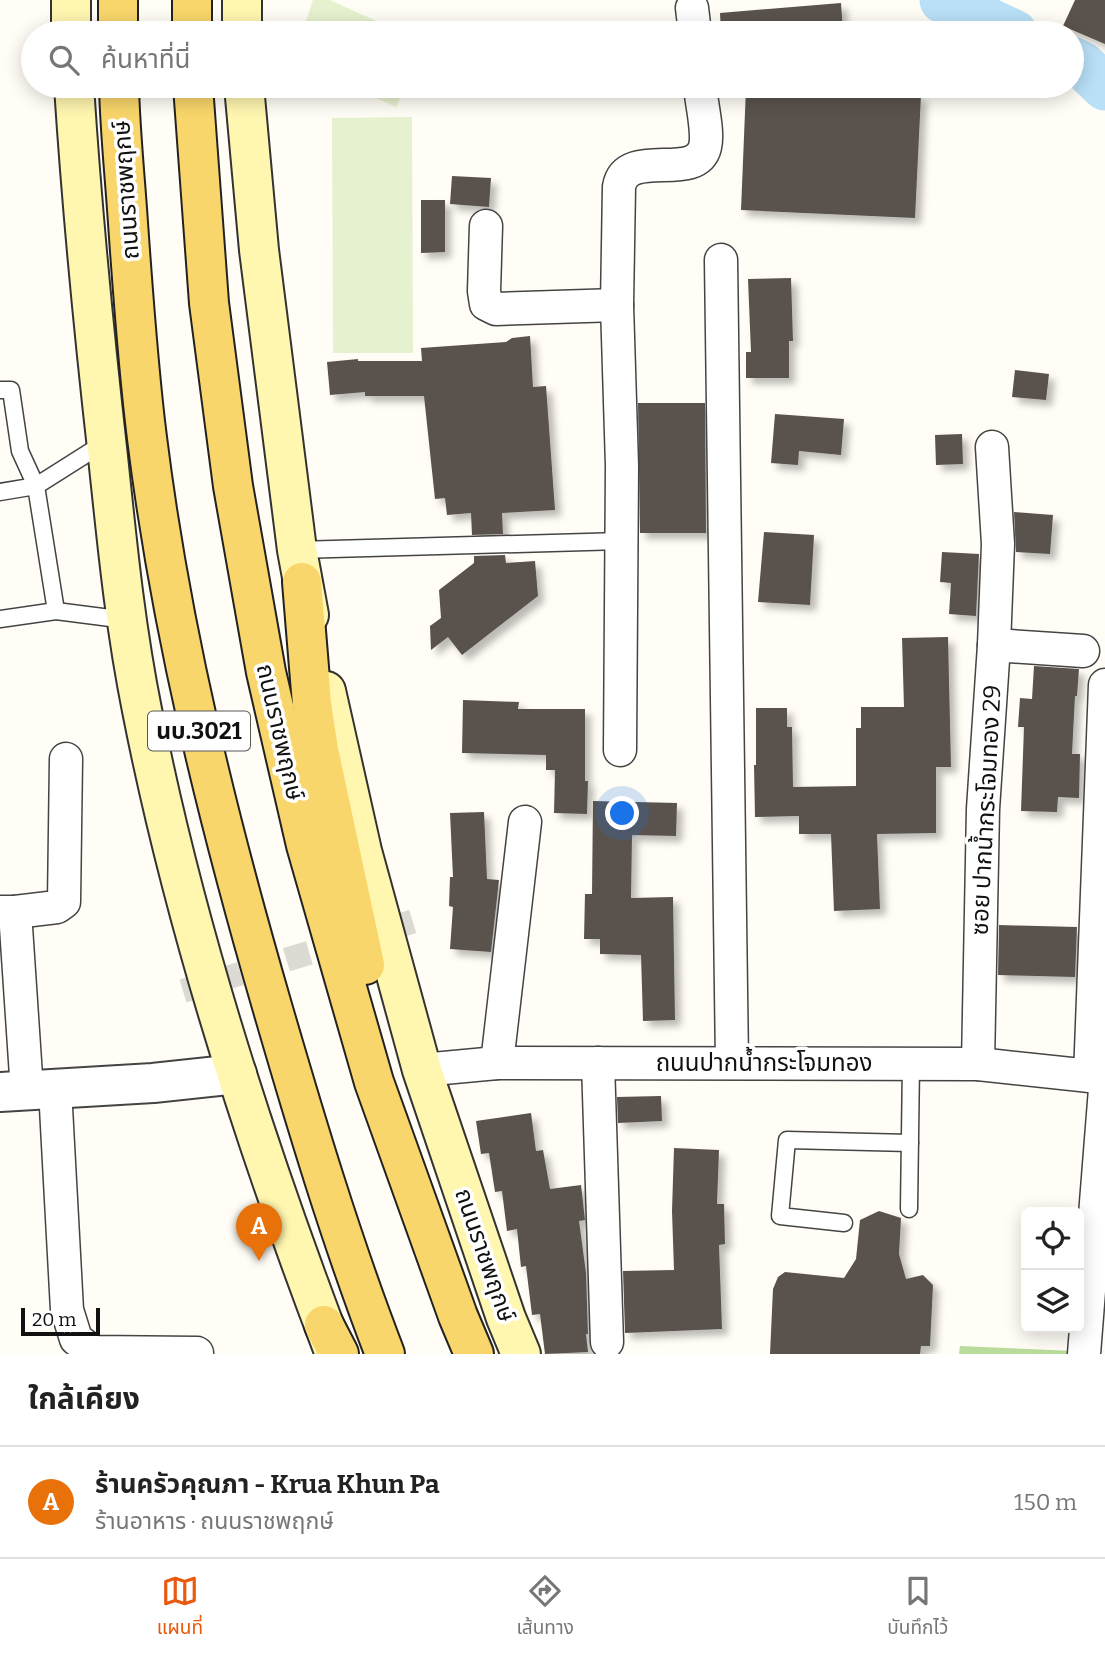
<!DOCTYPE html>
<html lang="th">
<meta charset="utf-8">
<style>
:root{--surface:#fff;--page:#f6f6f6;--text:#222;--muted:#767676;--line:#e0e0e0;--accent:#ea580c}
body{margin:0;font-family:Bitter,"Noto Sans Thai",serif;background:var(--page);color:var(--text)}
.controls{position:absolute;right:21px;bottom:21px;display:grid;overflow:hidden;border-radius:10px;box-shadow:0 4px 18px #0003}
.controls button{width:63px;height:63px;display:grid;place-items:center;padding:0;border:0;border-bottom:2px solid var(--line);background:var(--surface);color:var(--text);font:35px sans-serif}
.scale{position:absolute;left:21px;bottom:18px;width:79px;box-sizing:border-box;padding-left:7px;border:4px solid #111;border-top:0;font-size:19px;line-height:24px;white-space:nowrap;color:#111;-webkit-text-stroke:5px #fff;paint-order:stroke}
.you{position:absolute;left:623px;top:814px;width:24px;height:24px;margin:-18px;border:5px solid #fff;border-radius:50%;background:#1a73e8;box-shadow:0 0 0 10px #1a73e833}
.badge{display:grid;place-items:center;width:46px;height:46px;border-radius:50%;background:var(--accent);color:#fff;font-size:23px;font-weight:700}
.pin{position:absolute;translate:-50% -58px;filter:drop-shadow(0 2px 4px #0008)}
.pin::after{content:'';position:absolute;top:37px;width:24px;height:21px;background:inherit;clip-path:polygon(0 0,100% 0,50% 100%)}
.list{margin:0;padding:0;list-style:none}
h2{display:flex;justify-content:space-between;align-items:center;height:91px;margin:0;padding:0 28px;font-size:30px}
h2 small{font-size:23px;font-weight:400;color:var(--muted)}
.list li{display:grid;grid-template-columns:46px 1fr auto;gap:21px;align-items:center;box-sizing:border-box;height:112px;padding:0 28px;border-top:2px solid var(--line)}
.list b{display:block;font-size:26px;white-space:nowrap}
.list p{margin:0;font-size:23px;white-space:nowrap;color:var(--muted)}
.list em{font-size:23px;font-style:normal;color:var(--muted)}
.icon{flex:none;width:38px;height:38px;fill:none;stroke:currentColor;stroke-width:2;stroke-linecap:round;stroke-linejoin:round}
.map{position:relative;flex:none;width:1105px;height:1354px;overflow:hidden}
.search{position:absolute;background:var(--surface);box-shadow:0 4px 18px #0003;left:21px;right:21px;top:21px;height:77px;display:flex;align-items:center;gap:18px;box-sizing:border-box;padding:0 24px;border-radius:38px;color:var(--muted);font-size:26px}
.sheet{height:203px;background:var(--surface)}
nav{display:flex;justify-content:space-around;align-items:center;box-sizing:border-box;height:98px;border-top:2px solid var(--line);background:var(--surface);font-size:19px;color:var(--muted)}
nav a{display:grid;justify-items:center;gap:4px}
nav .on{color:var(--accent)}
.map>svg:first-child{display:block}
.forest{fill:#b9dc9c}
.pitch{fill:#e6f2cf}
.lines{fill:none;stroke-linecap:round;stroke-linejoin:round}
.river{stroke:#b9e0f7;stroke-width:47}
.building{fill:#5a524d;filter:url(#shadow)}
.pedestrian-tunnel{stroke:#dbdad3;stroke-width:24;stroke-dasharray:24 12;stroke-linecap:butt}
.service-casing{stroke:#444;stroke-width:19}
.minor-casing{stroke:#444;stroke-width:35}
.tertiary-casing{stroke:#444;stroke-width:42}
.secondary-casing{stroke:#333;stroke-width:42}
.primary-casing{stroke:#222;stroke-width:42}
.service{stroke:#fff;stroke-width:16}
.minor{stroke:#fff;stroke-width:32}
.tertiary{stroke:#fff;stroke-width:38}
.secondary{stroke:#fff6b0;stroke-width:38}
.primary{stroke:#f9d66b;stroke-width:38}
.labels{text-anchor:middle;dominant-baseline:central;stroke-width:7;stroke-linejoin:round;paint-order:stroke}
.shield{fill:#fff;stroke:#585858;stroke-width:2}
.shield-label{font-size:23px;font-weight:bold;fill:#111}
.street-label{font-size:24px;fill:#111;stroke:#fff}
</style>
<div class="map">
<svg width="1105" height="1354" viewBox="0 0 1105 1354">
<defs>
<filter id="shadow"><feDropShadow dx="6" dy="6" stdDeviation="3.5" flood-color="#0004"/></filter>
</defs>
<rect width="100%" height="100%" fill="#fffdf5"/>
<polygon class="forest" points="960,1346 1075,1351 1075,1354 959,1354"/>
<g class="pitch">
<polygon points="313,0 330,0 403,33 302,33"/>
<polygon points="350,86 406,86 396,107"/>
<polygon points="412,117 413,353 333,353 332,118"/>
</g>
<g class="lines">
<g class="river">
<polyline points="943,0 1014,33"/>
<polyline points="1072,60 1082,65 1105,87"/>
</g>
</g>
<g class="building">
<polygon points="1075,0 1105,0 1105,44 1063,26"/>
<polygon points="841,3 843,33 721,33 720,13"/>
<polygon points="746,88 921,95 915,218 741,210"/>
<polygon points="452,176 491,178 489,207 450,204"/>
<polygon points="421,200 445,200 445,252 421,253"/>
<polygon points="791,278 793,341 789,341 789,378 746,378 746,352 751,352 748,279"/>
<polygon points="530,336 533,387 546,386 555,510 502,513 503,534 472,535 471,513 447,515 445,498 435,499 424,396 365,396 365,392 330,395 327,362 358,359 358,361 422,361 421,348 506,342 512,338"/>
<polygon points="1015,370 1049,374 1046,400 1012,397"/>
<polygon points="638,403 705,403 706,533 640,533"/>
<polygon points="775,414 844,419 841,455 799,451 798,465 771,463"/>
<polygon points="962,434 963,464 936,465 935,435"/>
<polygon points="1014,512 1053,515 1050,554 1016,552"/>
<polygon points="764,532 814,535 810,605 758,602"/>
<polygon points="942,552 979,554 976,616 949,614 951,583 940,582"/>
<polygon points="505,555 506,563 535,561 538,596 462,655 448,637 431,650 430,626 441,618 439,590 474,563 474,556"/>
<polygon points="948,637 951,767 936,767 936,833 877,834 880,909 834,911 831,834 799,834 799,816 755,817 754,765 756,765 756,708 787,708 787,727 792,727 793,787 856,786 856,728 861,728 861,707 904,707 902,638"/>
<polygon points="1034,666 1079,669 1077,696 1075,696 1072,754 1080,754 1079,798 1058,797 1057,812 1021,811 1024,727 1018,727 1020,698 1032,699"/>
<polygon points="463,700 519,702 518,709 585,709 585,781 588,781 587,814 554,813 555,770 546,770 546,755 462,753"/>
<polygon points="593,801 677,803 676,836 632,835 631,898 673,897 675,1020 643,1021 641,955 600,954 600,939 584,939 585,894 592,894"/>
<polygon points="484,812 487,879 499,880 491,952 450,949 453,907 449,906 450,877 453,877 450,813"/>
<polygon points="999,925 1077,927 1075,977 998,975"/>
<polygon points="661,1096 662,1121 618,1123 617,1097"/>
<polygon points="531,1113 536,1151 543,1150 550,1189 581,1185 585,1220 579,1221 586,1273 588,1334 586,1334 588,1352 545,1354 540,1314 532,1315 526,1266 521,1267 517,1229 507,1231 502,1191 495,1192 489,1153 481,1154 476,1121"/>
<polygon points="674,1148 719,1150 717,1204 724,1204 725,1244 719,1245 722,1329 625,1333 623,1271 674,1270 672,1211"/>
<polygon points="879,1211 901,1218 899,1254 906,1279 923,1275 933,1285 930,1346 921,1346 920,1354 770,1354 773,1289 778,1277 785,1272 844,1278 856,1259 860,1220"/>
</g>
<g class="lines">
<polyline class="pedestrian-tunnel" points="183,991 421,919"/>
<defs>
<g id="service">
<polyline points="0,390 11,390 20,451 36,486 56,611"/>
<polyline points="0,492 36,486 104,443"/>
<polyline points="297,550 622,541"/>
<polyline points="0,619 56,611 126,620"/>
<polyline points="909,1209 911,1063"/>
<polyline points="844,1223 780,1216 787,1140 910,1143"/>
</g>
<g id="minor">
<polyline points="692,8 695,33"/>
<polyline points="486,226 484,291 486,304 496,309 617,305"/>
<polyline points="721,260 732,1063"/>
<polyline points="992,447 998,544 994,645"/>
<path d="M620 750 622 466 617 305 619 187C626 146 696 183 705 147 709 132 701 102 700 86"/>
<polyline points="0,912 15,912 27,1091"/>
<polyline points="15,912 57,907 64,902 66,759"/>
<polyline points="497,1063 525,822"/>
<polyline points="598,1063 607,1342"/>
<polyline points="978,1064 983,809 994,645 1083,651"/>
<polyline points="422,1070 497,1063 978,1064 1090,1076 1105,1080"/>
<polyline points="1090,1076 1105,685"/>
<polyline points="55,1089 67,1310 76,1339 93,1352 197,1353"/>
<polyline points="1084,1354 1105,1089"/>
</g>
<polyline id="tertiary" points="0,1092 153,1083 237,1074"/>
<g id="secondary">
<polyline points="71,0 71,33"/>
<polyline points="242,0 242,33"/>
<path d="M74 86C82 210 94 333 108 457 117 542 125 626 142 710 185 929 255 1145 335 1354"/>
<polyline points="244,86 259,250 297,550 309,615"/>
<polyline points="326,691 362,851 422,1070 506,1318 521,1354"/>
</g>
<g id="primary">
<polyline points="118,0 118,33"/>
<polyline points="192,0 192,33"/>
<path d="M119 86C120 131 125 177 128 223 133 294 138 367 147 438 171 631 218 820 272 1006 306 1123 341 1240 385 1354"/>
<polyline points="193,86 209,303 233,486 266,672 306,845 374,1082 458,1316 474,1354"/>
<polyline points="302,582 312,704 319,750 365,965"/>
<polyline points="324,1325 339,1354"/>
</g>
</defs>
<use href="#service" class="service-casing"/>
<use href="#minor" class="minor-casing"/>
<use href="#tertiary" class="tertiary-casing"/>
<use href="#secondary" class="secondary-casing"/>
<use href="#primary" class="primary-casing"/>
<use href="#service" class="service"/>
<use href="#minor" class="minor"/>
<use href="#tertiary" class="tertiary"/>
<use href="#secondary" class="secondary"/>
<use href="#primary" class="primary"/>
</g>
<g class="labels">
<rect class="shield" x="148" y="711.5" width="102" height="39" rx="5"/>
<g class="shield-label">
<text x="199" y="731">นบ.3021</text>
</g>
<g class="street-label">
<text transform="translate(126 190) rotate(-94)">ถนนราชพฤกษ์</text>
<text transform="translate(280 732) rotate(77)">ถนนราชพฤกษ์</text>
<text transform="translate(986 810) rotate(-87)">ซอย ปากน้ำกระโจมทอง 29</text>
<text x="764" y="1063">ถนนปากน้ำกระโจมทอง</text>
<text transform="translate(485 1255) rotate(71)">ถนนราชพฤกษ์</text>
</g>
</g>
</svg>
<div class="controls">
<button><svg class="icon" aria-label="locate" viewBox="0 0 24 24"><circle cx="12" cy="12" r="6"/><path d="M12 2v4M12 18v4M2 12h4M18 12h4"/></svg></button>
<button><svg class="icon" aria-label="layers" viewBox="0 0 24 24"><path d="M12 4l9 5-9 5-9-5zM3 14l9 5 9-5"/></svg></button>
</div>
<div class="scale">20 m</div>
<div class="you"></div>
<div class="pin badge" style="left:259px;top:1261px;background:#e8710a">A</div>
<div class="search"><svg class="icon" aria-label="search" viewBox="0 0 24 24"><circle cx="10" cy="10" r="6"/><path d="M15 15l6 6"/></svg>ค้นหาที่นี่</div>
</div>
<section class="sheet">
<h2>ใกล้เคียง<small></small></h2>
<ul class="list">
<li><span class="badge" style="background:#e8710a">A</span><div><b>ร้านครัวคุณภา - Krua Khun Pa</b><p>ร้านอาหาร · ถนนราชพฤกษ์</p></div><em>150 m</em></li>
</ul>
</section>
<nav>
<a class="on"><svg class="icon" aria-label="map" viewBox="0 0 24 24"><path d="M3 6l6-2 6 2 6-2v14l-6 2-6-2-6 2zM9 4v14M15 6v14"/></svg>แผนที่</a>
<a><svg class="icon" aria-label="directions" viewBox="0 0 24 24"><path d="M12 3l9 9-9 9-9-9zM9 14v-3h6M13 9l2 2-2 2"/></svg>เส้นทาง</a>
<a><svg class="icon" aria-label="saved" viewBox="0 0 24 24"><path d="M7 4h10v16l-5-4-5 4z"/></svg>บันทึกไว้</a>
</nav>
